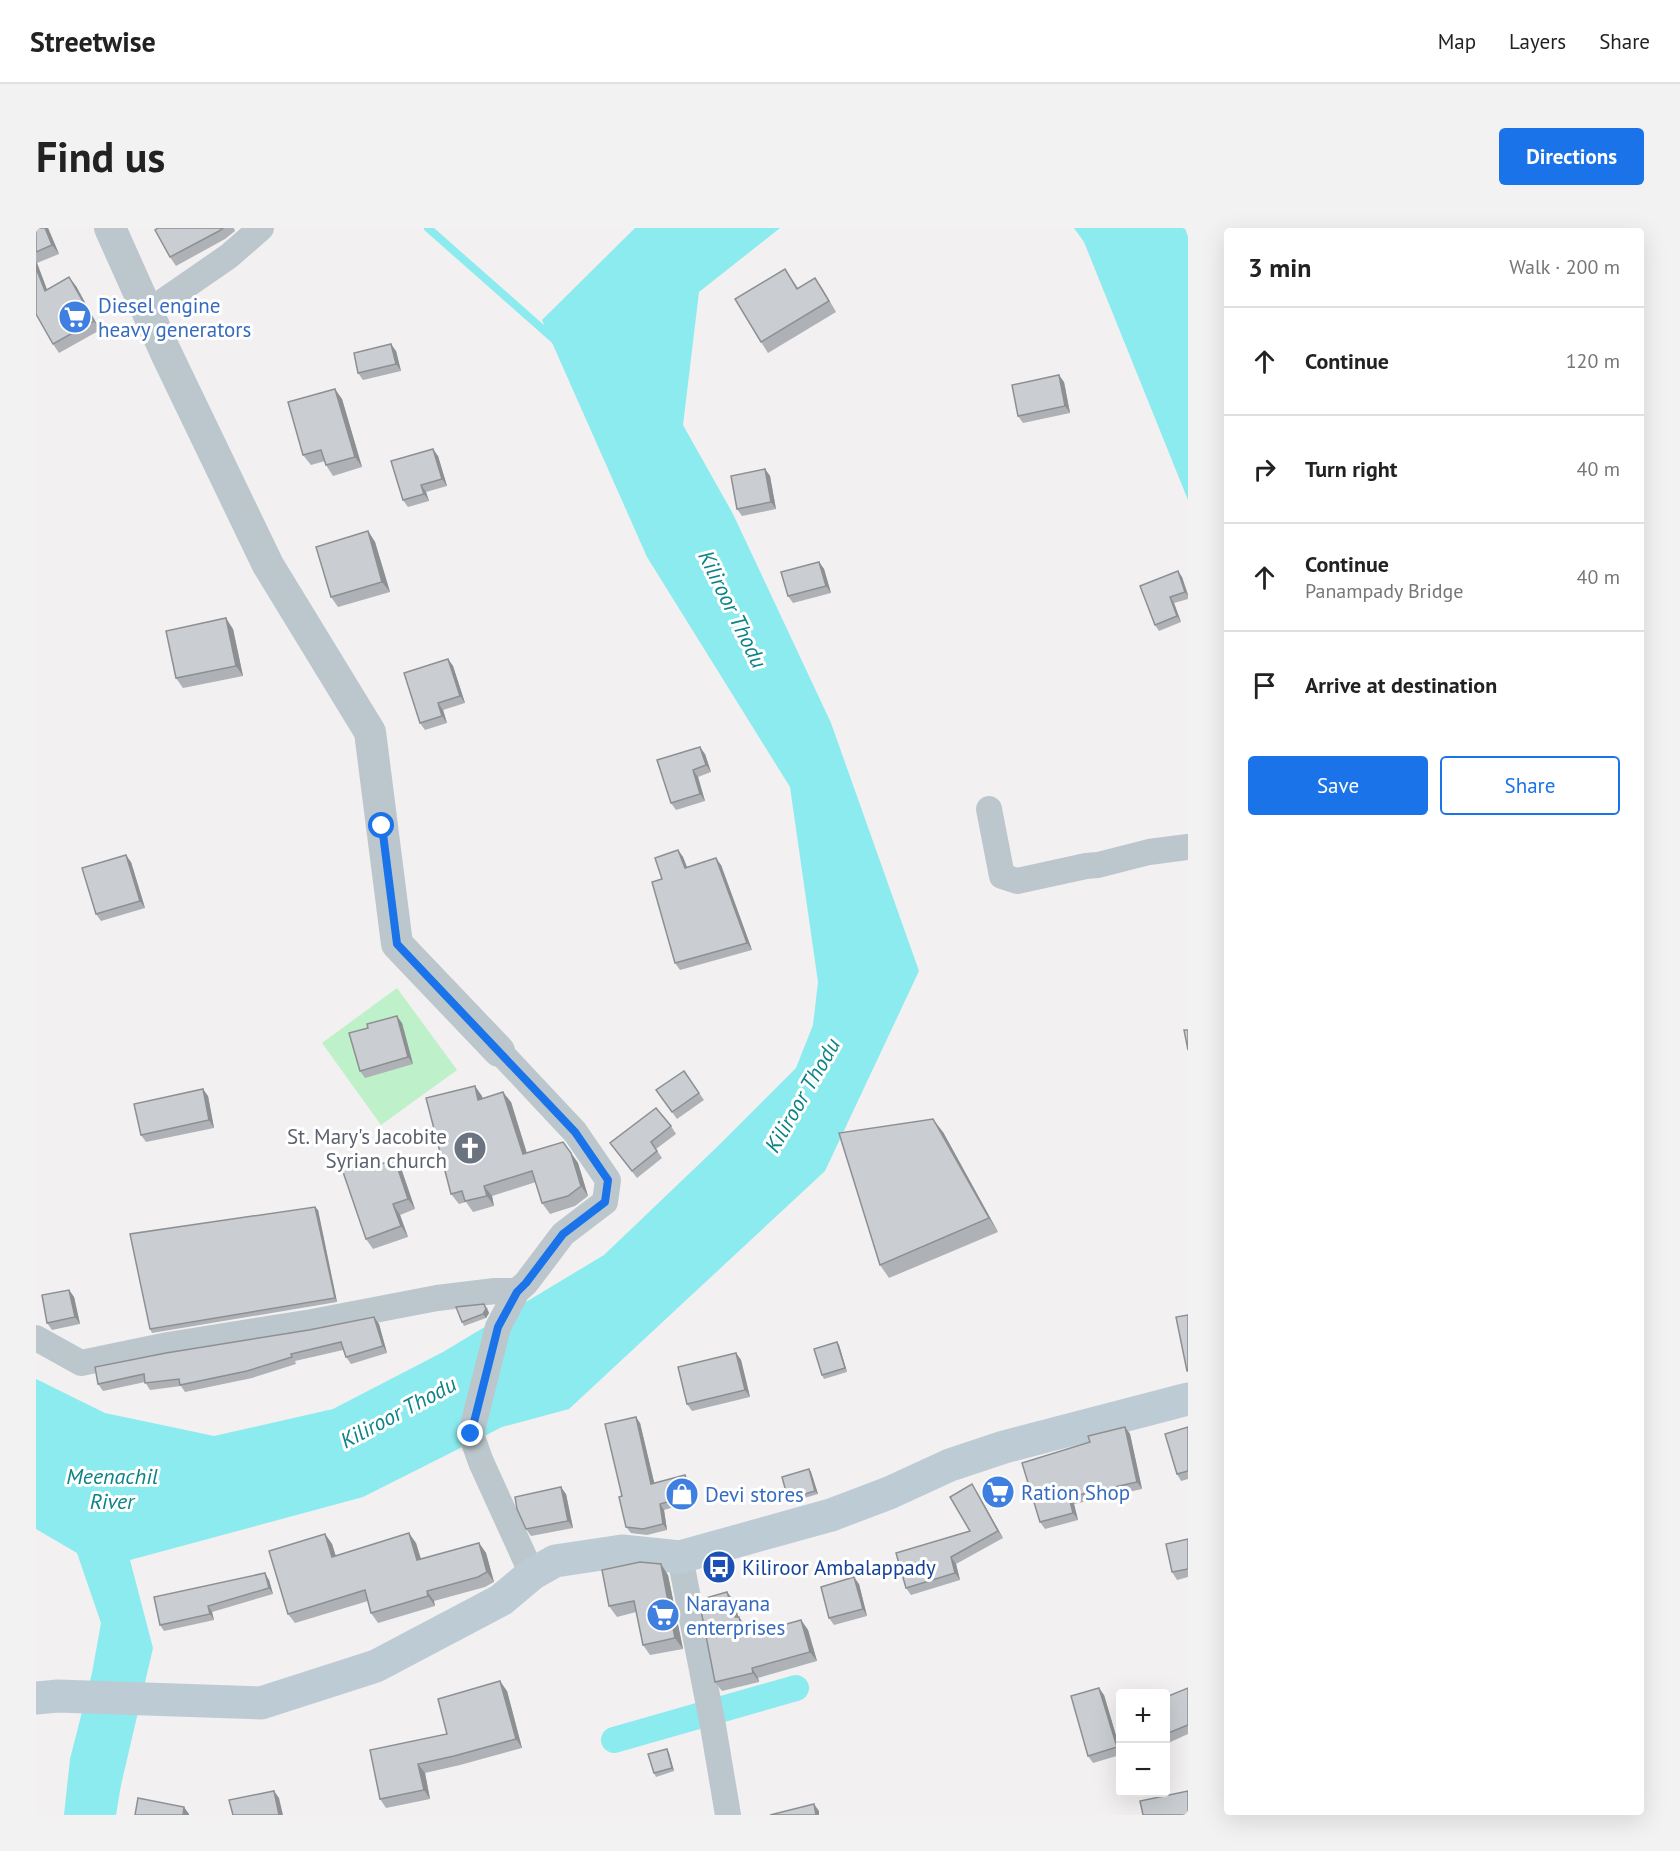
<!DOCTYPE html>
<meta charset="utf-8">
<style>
:root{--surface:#fff;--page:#f2f2f2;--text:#222;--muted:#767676;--line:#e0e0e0;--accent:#1a73e8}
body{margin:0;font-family:"PT Sans",sans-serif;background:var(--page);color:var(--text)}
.controls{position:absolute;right:18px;bottom:18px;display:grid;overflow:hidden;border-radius:6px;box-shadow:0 6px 24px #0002}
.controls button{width:54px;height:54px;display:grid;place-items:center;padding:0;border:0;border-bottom:2px solid var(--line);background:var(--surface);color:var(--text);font:30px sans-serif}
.stop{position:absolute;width:18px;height:18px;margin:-14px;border:4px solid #1a73e8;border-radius:50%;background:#fff}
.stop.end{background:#1a73e8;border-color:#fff;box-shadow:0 2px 6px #0008}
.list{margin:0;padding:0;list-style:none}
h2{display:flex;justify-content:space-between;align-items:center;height:78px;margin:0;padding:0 24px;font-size:26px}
h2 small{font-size:20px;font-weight:400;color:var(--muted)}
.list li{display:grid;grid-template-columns:39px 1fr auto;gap:18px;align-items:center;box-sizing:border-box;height:108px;padding:0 24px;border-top:2px solid var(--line)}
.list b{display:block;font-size:22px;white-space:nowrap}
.list p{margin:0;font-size:20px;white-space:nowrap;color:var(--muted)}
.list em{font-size:20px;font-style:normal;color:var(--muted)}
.actions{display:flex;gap:12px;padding:18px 24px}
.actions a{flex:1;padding:14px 0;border:2px solid var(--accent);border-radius:6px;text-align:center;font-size:21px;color:var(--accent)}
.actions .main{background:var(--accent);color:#fff}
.icon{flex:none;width:33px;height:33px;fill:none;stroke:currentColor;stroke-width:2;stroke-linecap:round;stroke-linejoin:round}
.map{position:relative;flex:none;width:1152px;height:1587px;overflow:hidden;border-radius:6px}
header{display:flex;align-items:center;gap:36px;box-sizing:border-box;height:84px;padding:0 30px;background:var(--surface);border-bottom:2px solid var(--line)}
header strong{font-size:28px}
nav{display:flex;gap:33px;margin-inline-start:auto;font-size:21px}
.intro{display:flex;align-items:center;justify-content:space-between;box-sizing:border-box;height:144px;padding:0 36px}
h1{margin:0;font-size:42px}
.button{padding:15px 27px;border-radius:6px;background:var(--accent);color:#fff;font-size:21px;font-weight:700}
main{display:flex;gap:36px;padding:0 36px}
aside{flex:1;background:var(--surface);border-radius:6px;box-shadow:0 6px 24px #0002}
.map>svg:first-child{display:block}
.green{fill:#bef0c9}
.water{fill:#8bebee}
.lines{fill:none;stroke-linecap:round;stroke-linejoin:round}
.stream{stroke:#8bebee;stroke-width:8}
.canal{stroke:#8bebee;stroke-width:26}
.minor{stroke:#bbc7cd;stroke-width:26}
.tertiary{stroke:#bbc7cd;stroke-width:32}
.secondary{stroke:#bdccd4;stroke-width:33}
.wall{fill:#aeb1b5}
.shaded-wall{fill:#8d9093}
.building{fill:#caced2;stroke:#8d9093;stroke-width:1.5}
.route{stroke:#1a73e8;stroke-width:8}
.labels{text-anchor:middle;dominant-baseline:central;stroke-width:6;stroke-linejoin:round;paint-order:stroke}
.shop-label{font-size:21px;fill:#366cbe;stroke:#fff;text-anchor:start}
.worship-label{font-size:21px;fill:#5b616d;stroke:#fff;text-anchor:end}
.transit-label{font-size:21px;fill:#164399;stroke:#fff;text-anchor:start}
.water-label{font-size:22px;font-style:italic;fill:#0c8387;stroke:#fff}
</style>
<header>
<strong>Streetwise</strong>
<nav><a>Map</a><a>Layers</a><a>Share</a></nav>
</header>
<div class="intro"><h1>Find us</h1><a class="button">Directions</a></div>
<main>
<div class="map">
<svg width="1152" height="1587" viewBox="0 0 1152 1587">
<rect width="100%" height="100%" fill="#f2f0f0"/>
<polygon class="green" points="361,760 421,842 345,897 286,815"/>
<g class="water">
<polygon points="599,0 744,0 663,64 647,197 697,286 795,495 883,743 789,943 533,1181 466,1199 327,1269 94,1332 117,1420 85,1557 80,1587 28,1587 34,1531 56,1445 65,1395 41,1325 0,1301 0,1151 69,1185 178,1208 297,1181 407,1124 568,1027 680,920 760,840 777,797 782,754 754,559 611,329 506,92"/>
<polygon points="1038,0 1149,0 1152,9 1152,272 1048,14"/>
</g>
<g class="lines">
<polyline class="stream" points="392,0 520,113"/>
<polyline class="canal" points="578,1512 760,1460"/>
<g class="minor">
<polyline points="112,84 193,28 225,0"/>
<polyline points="953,581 966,648 981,653 1050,638 1062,637 1113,624 1152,619"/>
<polyline points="463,823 539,904 572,952 569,974 527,1006 490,1055 481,1063 462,1099 435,1206 445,1234 496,1346"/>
<polyline points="0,1110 45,1135 132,1117 276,1094 401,1070 459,1063 481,1063"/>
<polyline points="644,1329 677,1498 692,1587"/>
</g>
<polyline class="tertiary" points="74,0 130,125 232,337 334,504 361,716 463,823"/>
<polyline class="secondary" points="0,1470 22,1468 225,1475 340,1438 465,1372 496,1346 519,1333 586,1323 644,1329 795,1287 853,1265 914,1237 968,1219 1152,1171"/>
</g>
<g class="wall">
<polygon points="0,0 12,0 23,26 1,35 11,62 40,58 64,102 23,125 17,116 0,86"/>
<polygon points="122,0 198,0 199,3 189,11 140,38 134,29"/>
<polygon points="749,41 762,60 779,50 800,84 732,125 725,114"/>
<polygon points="360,123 365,143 327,152 322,145"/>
<polygon points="1028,154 1034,185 987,195 982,188"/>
<polygon points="306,171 326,239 297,248 290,237 289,233 275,237 267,227"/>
<polygon points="402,228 411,258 390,264 393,273 372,279 367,272"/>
<polygon points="729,241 734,248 740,281 706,288 701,281"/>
<polygon points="332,303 339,314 354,364 302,379 295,369"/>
<polygon points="783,334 788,341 795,365 757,375 752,368"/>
<polygon points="1146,349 1152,366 1152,371 1138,375 1145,394 1123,403 1119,397 1104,358"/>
<polygon points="197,401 207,448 147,460 140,450"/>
<polygon points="412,431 417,438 429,475 407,482 411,495 389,502 384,495"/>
<polygon points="669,526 675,544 662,549 669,573 640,582 635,575 621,532"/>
<polygon points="642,622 647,629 651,639 685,637 716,722 644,742 639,735 626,651"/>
<polygon points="95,634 109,680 65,693 60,686"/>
<polygon points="366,795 377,836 329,850 324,843"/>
<polygon points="648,843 668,872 641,891 620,862"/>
<polygon points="172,868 178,900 110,914 105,907"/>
<polygon points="446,868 446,870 475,874 491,925 527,914 542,935 552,968 539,978 514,986 506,975 500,954 456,968 458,978 437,984 430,974 423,976 415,966"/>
<polygon points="635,898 640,906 620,921 626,930 601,950 574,915"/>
<polygon points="907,904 962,1004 853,1050 844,1037"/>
<polygon points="342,928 347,935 366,943 379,981 364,987 372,1009 337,1021 330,1011"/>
<polygon points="282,982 301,1074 116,1105 114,1101"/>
<polygon points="33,1062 38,1069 44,1096 16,1102 11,1095"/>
<polygon points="451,1079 453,1085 450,1090 428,1098 426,1094"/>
<polygon points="338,1089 343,1096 351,1125 315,1136 310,1129 307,1122 259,1133 260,1136 216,1150 149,1164 145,1158 114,1162 109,1154 67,1163 62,1156 273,1102"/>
<polygon points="801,1114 803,1117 811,1144 788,1151 786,1147"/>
<polygon points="700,1125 705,1132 714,1169 656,1183 651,1176"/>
<polygon points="604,1195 618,1255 649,1247 653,1253 659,1273 628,1282 631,1302 611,1307 595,1305 590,1299 586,1268"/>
<polygon points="1089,1199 1094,1206 1106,1261 1038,1276 1042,1292 1009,1301 1004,1294 1054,1214"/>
<polygon points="1152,1199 1152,1251 1145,1253 1141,1246"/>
<polygon points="773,1241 775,1244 782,1266 755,1274 752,1271"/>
<polygon points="941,1264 967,1310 920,1336 924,1352 875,1367 870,1360 934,1303"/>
<polygon points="530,1266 537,1300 495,1308 490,1301"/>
<polygon points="289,1306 296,1316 300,1328 380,1315 385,1331 443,1315 450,1325 458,1354 449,1359 398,1373 399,1378 342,1395 335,1385 332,1373 259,1395 252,1386"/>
<polygon points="1152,1311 1152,1349 1141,1352 1136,1344"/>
<polygon points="632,1347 647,1421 614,1427 607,1417 600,1384 581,1389 573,1378"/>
<polygon points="233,1352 237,1366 176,1384 178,1392 128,1403 124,1397"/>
<polygon points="823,1356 831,1388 798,1397 793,1390"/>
<polygon points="691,1364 698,1373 702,1389 710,1399 712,1407 765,1392 772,1402 781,1433 722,1450 723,1454 686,1463 679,1454"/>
<polygon points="1152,1460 1152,1506 1130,1516 1130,1469"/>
<polygon points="471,1463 486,1520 424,1537 389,1545 394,1571 350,1580 344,1571 411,1506"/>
<polygon points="1068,1467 1084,1521 1084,1527 1057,1535 1052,1528"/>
<polygon points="633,1525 638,1543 620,1549 618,1545"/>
</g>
<g class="shaded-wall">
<polygon points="9,0 12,0 23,26 16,17"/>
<polygon points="0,33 1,35 15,72 9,63 0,40"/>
<polygon points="33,49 40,58 64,102 58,93"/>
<polygon points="779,50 786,60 800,84 793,73"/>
<polygon points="355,116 360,123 365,143 360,136"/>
<polygon points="1023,147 1028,154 1034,185 1029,178"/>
<polygon points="299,161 306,171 326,239 319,229"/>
<polygon points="397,221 402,228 411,258 406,251"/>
<polygon points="729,241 734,248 740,281 735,274"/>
<polygon points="385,257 390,264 393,273 388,266"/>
<polygon points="332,303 339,314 354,364 346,354"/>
<polygon points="783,334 788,341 795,365 790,358"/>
<polygon points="1142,343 1146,349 1152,368 1149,364"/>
<polygon points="1134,369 1138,375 1145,394 1141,388"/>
<polygon points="190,390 197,401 207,448 200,438"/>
<polygon points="412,431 417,438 429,475 424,468"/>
<polygon points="402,475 407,482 411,495 406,488"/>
<polygon points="664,519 669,526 675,544 670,537"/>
<polygon points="657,542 662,549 669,573 664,566"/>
<polygon points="642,622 647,629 654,647 649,640"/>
<polygon points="90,627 95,634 109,680 104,673"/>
<polygon points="680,630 685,637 716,722 711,715"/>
<polygon points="361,788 366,795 377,836 372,829"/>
<polygon points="439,858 446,868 450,882 442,872"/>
<polygon points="167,861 172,868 178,900 173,892"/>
<polygon points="467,864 475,874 494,936 487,926"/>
<polygon points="897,891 907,904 962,1004 953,990"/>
<polygon points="535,925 542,935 552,968 545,958"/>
<polygon points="359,932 366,943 379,981 372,971"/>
<polygon points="448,958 456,968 458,978 451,968"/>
<polygon points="357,976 364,987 372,1009 365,998"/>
<polygon points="279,979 282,982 301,1074 299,1070"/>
<polygon points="33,1062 38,1069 44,1096 39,1089"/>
<polygon points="448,1076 453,1085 450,1090 447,1086"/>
<polygon points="338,1089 343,1096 351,1125 347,1118"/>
<polygon points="801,1114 803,1117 811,1144 809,1140"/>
<polygon points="700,1125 705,1132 714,1169 709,1162"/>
<polygon points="600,1189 604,1195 620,1262 615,1256"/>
<polygon points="1089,1199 1094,1206 1106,1261 1101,1254"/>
<polygon points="773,1241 775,1244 782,1266 779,1263"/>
<polygon points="649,1247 653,1253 659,1273 655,1267"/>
<polygon points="936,1256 941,1264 967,1310 962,1303"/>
<polygon points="525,1259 530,1266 537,1300 532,1293"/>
<polygon points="1033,1269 1038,1276 1042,1292 1037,1285"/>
<polygon points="624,1276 628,1282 631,1302 627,1296"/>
<polygon points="373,1305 380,1315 388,1342 381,1332"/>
<polygon points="289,1306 296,1316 303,1339 296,1329"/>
<polygon points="443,1315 450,1325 458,1354 451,1344"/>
<polygon points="915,1329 920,1336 924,1352 919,1345"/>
<polygon points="625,1336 632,1347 647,1421 639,1410"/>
<polygon points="229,1345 233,1352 237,1366 233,1360"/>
<polygon points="818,1349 823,1356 831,1388 827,1381"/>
<polygon points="391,1363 398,1373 399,1378 392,1368"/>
<polygon points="691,1364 698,1373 705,1398 703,1389 710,1399 714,1418 708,1408 699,1389"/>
<polygon points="172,1378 176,1384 178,1392 174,1386"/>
<polygon points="765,1392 772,1402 781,1433 774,1424"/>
<polygon points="716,1440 722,1450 723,1454 717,1445"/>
<polygon points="464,1453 471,1463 486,1520 480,1511"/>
<polygon points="1063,1460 1068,1467 1084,1521 1084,1524 1081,1519"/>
<polygon points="631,1521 633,1525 638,1543 636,1540"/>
<polygon points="382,1536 389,1545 394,1571 388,1562"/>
<polygon points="238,1563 243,1570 247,1587 243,1587"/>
<polygon points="778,1576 783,1583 783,1587 780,1587"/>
<polygon points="148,1579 153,1586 153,1587 147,1587"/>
</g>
<g class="building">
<polygon points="0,0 9,0 16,17 0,24"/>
<polygon points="122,0 187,0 183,3 134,29 119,2"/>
<polygon points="0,40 9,63 33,49 58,93 17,116 0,86"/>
<polygon points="749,41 761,61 779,50 793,73 725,114 699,71"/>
<polygon points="355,116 360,136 322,145 318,125"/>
<polygon points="1023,147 1029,178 982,188 976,157"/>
<polygon points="299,161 319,229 290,237 285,222 267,227 252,174"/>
<polygon points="397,221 406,251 385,257 388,266 367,272 355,233"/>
<polygon points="729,241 735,274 701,281 695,248"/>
<polygon points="332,303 346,354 295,369 280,319"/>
<polygon points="783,334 790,358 752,368 745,344"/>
<polygon points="1142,343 1149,364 1134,369 1141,388 1119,397 1104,358"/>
<polygon points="190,390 200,438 140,450 130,403"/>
<polygon points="412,431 424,468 402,475 406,488 384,495 368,445"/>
<polygon points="664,519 670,537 657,542 664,566 635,575 621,532"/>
<polygon points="642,622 649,640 680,630 711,715 639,735 616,654 626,651 619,630"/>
<polygon points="90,627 104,673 60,686 46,640"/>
<polygon points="361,788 372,829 324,843 313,805 332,800 331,796"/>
<polygon points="1148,802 1152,802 1152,822"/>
<polygon points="648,843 663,865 636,884 620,862"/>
<polygon points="439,858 442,872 467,864 487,926 527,914 535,925 545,958 532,968 506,975 496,943 448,958 451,968 429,973 426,963 415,966 390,870"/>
<polygon points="167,861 173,892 105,907 98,876"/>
<polygon points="620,880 635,898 615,914 621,923 596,943 574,915"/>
<polygon points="897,891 953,990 844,1037 803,905"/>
<polygon points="342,928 345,936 359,932 372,971 357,976 365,998 330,1011 306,941"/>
<polygon points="279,979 299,1070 114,1101 94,1006"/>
<polygon points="33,1062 39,1089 11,1095 6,1067"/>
<polygon points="448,1076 450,1081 447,1086 426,1094 420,1079"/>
<polygon points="1152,1087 1152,1143 1151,1143 1140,1089"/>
<polygon points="338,1089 347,1118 310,1129 305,1114 255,1126 256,1129 211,1143 144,1157 143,1151 109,1155 108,1146 62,1156 59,1139 130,1125 273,1102"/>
<polygon points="801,1114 809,1140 786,1147 778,1121"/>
<polygon points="700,1125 709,1162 651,1176 642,1139"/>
<polygon points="600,1189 615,1256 649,1247 655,1267 624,1276 627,1296 607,1301 590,1299 583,1269 586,1268 569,1196"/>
<polygon points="1089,1199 1101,1254 1033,1269 1037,1285 1004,1294 986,1235 1054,1214 1052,1208"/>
<polygon points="1152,1199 1152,1243 1141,1246 1129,1206"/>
<polygon points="773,1241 779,1263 752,1271 746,1249"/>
<polygon points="936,1256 962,1303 915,1329 919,1345 870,1360 860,1325 934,1303 914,1269"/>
<polygon points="525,1259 532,1293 490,1301 481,1281 479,1269"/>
<polygon points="373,1305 381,1332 443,1315 451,1344 442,1349 391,1363 392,1368 335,1385 329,1362 252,1386 233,1323 289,1306 296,1329"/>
<polygon points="1152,1311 1152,1341 1136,1344 1130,1316"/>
<polygon points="604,1334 625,1336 639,1410 607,1417 598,1373 573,1378 566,1342"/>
<polygon points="229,1345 233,1360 172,1378 174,1386 124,1397 118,1369"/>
<polygon points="818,1349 827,1381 793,1390 785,1359"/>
<polygon points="691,1364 699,1389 703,1389 708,1408 765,1392 774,1424 716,1440 717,1445 679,1454 663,1372"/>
<polygon points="464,1453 480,1511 418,1528 382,1536 388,1562 344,1571 334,1522 411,1506 402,1471"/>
<polygon points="1063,1460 1081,1519 1052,1528 1035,1468"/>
<polygon points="1152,1460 1152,1497 1130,1506 1130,1469"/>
<polygon points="631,1521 636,1540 618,1545 612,1526"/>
<polygon points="238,1563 243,1587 197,1587 193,1572"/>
<polygon points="1152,1563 1152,1587 1107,1587 1104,1573"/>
<polygon points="102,1570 148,1579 147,1587 99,1587"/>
<polygon points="778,1576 780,1587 734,1587"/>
</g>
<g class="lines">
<polyline class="route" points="346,598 361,716 539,904 572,952 569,974 527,1006 490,1055 481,1064 462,1099 435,1206"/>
</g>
<defs>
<symbol id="supermarket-disc" viewBox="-11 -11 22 22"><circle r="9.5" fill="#3f7fe0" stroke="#fff"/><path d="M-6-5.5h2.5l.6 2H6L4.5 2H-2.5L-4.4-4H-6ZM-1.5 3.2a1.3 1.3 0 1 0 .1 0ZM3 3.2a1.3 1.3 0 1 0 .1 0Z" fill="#fff"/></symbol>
<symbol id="church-disc" viewBox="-11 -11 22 22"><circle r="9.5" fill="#6b7280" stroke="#fff"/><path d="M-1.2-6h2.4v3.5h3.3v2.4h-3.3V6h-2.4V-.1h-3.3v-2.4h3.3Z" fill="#fff"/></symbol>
<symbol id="shop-disc" viewBox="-11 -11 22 22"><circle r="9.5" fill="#3f7fe0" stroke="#fff"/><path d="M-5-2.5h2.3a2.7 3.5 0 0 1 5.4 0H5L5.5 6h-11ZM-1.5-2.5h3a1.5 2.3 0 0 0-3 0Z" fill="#fff"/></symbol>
<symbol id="bus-disc" viewBox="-11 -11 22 22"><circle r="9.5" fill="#1a4fb4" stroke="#fff"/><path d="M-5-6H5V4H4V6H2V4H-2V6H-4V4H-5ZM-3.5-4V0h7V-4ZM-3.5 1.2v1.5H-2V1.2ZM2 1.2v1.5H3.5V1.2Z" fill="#fff"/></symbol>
</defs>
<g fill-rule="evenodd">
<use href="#supermarket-disc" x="20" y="70" width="38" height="38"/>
<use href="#church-disc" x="415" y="901" width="38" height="38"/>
<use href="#supermarket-disc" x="943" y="1245" width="38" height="38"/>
<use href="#shop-disc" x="627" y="1247" width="38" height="38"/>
<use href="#bus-disc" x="664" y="1320" width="38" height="38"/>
<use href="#supermarket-disc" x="608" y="1368" width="38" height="38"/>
</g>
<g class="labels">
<g class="shop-label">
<text x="62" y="77">Diesel engine<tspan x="62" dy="24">heavy generators</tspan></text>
<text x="985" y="1264">Ration Shop</text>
<text x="669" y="1266">Devi stores</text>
<text x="650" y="1375">Narayana<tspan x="650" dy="24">enterprises</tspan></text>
</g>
<g class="worship-label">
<text x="411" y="908">St. Mary's Jacobite<tspan x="411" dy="24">Syrian church</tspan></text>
</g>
<g class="transit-label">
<text x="706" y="1339">Kiliroor Ambalappady</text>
</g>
<g class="water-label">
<text transform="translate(697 381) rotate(64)">Kiliroor Thodu</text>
<text transform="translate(766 867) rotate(-60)">Kiliroor Thodu</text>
<text transform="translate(362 1184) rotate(-28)">Kiliroor Thodu</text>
<text x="76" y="1248">Meenachil<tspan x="76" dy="25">River</tspan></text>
</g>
</g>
</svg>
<div class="controls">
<button>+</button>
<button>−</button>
</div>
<div class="stop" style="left:346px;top:598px"></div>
<div class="stop end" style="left:435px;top:1206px"></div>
</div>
<aside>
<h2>3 min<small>Walk · 200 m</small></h2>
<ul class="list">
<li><svg class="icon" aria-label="ahead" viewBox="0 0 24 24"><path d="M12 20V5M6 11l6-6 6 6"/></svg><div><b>Continue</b></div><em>120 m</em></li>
<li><svg class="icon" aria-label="right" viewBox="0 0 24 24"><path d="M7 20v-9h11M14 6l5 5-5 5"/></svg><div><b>Turn right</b></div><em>40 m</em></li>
<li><svg class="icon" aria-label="ahead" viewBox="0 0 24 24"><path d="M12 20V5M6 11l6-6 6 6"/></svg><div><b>Continue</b><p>Panampady Bridge</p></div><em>40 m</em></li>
<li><svg class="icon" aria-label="arrive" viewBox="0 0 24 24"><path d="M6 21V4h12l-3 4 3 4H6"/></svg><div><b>Arrive at destination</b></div></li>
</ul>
<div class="actions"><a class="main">Save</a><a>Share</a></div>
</aside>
</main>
